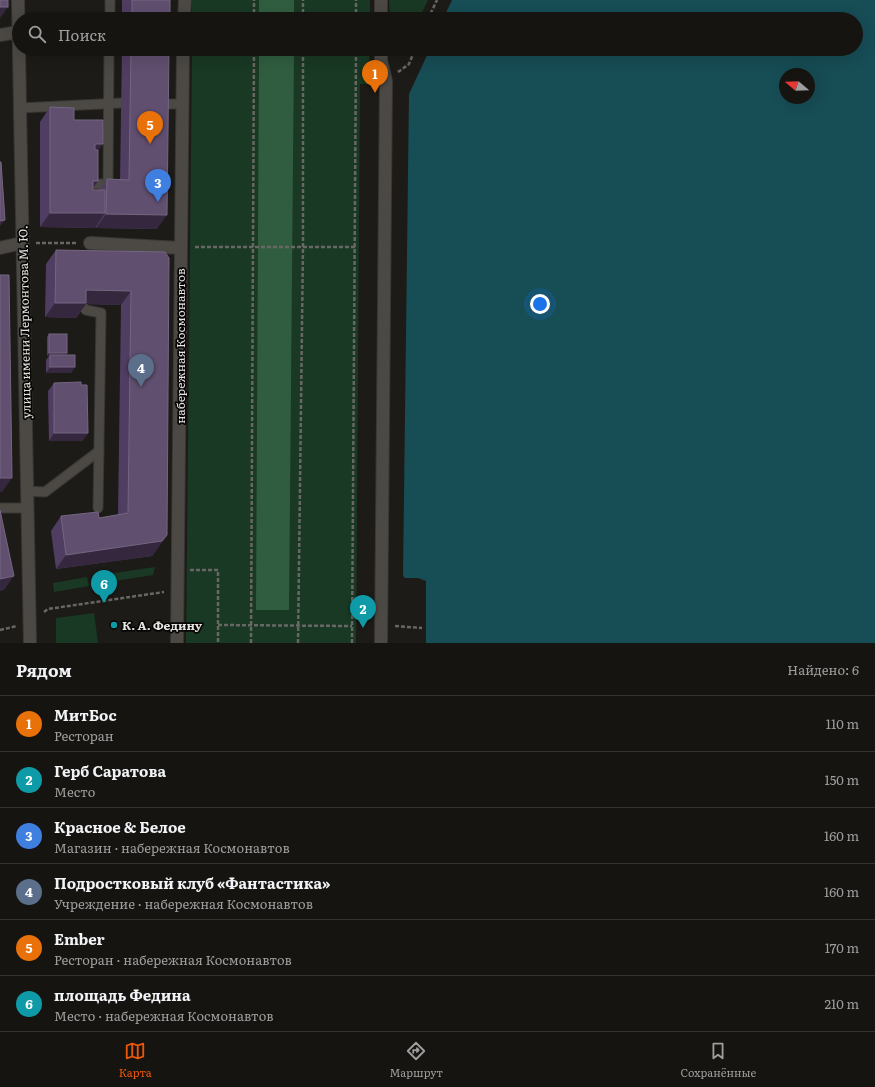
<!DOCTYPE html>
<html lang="ru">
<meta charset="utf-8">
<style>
:root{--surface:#161411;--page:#23211f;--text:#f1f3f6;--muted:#9e9e9f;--line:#353331;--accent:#ea580c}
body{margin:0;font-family:Literata,serif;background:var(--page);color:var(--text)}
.compass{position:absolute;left:779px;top:68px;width:36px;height:36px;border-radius:50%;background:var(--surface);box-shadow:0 4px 16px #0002;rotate:289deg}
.you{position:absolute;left:540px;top:304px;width:14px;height:14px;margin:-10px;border:3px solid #fff;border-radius:50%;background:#1a73e8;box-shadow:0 0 0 6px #1a73e833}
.badge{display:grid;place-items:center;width:26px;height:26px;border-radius:50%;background:var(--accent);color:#fff;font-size:13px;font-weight:700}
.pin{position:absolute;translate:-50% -33px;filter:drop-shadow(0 1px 2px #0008)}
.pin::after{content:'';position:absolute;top:21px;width:14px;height:12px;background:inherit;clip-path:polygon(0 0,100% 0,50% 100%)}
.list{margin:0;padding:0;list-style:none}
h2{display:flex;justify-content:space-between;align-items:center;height:52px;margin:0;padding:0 16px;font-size:17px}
h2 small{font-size:13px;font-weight:400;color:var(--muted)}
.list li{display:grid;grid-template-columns:26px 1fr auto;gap:12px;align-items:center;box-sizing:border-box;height:56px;padding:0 16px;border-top:1px solid var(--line)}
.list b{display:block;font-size:15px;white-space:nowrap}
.list p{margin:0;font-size:13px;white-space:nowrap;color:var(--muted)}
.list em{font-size:13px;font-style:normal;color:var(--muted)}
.icon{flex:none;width:22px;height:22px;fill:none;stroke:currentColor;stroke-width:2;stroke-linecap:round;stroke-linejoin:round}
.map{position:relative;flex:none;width:875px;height:643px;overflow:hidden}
.search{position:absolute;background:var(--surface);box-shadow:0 4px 16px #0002;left:12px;right:12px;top:12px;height:44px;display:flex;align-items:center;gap:10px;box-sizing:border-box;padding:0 14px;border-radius:22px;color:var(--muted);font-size:15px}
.sheet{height:388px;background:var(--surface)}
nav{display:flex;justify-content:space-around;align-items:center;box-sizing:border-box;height:56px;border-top:1px solid var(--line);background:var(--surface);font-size:11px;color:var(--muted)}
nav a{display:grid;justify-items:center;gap:2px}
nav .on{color:var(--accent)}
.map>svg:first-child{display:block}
.green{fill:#193924}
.forest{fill:#305d3f}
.water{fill:#174d55;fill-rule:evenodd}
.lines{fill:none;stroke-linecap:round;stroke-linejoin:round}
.lane-casing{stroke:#383735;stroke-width:11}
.street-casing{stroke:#383735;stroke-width:14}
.path{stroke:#686763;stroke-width:2.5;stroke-dasharray:4 2;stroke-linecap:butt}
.lane{stroke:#4c4945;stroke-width:9}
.street{stroke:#4c4945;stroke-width:12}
.wall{fill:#503d62}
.shaded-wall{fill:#35283e}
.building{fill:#604f6f;stroke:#756681}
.culture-dot{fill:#0f9aa8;stroke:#070605;stroke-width:1.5}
.labels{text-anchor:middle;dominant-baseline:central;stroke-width:3.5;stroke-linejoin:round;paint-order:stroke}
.street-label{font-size:12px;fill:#e6e5e2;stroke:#070605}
.poi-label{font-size:12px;font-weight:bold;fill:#e6e5e2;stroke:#070605;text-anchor:start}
</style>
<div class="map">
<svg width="875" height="643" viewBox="0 0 875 643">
<rect width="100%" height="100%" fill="#1d1b17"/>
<g class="green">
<rect x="192" y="0" width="178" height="19"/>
<polygon points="389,0 428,0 419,19 390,19"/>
<polygon points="192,49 369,49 369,84 360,84 356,643 186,643"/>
<polygon points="390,49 406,49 403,55 390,52"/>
<polygon points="155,567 153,575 96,584 95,576"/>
<polygon points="87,577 89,586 54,592 53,583"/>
<polygon points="94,613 98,643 56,643 56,618"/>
</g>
<g class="forest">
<rect x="259" y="0" width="35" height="19"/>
<polygon points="259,49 294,49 289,610 256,610"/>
</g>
<path class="water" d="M452 0H875V643H426V581L418 578H405L403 576 409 94 430 49H856V19H443ZM785 74H809V98H785Z"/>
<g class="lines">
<defs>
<g id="lane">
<polyline points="110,19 110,0"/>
<polyline points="159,104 182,104"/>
<polyline points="20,108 121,103"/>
<polyline points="96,184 108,184 109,49"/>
<polyline points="81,304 86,310 101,313 98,508"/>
<polyline points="27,491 45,492 99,451"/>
<polyline points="0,508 27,508"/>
</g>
<g id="street">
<polyline points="18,0 30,643"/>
<polyline points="381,0 381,19"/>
<polyline points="184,19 185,0"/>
<polyline points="0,35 18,32"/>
<polyline points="90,243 181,248"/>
<polyline points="0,248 22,243"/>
<polyline points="177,643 183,49"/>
<polyline points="381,643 386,81 381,60 381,49"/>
</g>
</defs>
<use href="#lane" class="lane-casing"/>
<use href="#street" class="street-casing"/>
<g class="path">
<polyline points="254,19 254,0"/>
<polyline points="303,19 303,0"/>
<polyline points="356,19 356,0"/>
<polyline points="428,19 437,0"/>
<polyline points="398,72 409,64 415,49"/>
<polyline points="36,243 77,243"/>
<polyline points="195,247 355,247"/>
<polyline points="190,570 218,570 218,643"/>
<polyline points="352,604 368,605"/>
<polyline points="44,612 48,609 164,592"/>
<polyline points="218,625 352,626"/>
<polyline points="395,626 422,628"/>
<polyline points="0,630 17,626"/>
<polyline points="251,643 254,49"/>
<polyline points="298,643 303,247 303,49"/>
<polyline points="352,643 356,49"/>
</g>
<use href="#lane" class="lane"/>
<use href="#street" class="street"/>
</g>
<g class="wall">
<rect x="122" y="0" width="48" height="19"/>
<polygon points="122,49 169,49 157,229 96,228 96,226 95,228 40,227 40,122 50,107 74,120 98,151 93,190 99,190 107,179 120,180"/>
<polygon points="56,250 165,252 167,535 152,556 56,569 51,531 61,516 99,518 118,515 121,305 86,304 76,318 45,317 46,264"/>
<polygon points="49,334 66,355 75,367 71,373 46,373 46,360 49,356 47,356 47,337"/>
<polygon points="54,383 81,385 88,433 82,441 49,441 48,391"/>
</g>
<g class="shaded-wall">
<polygon points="0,7 8,7 0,18"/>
<polygon points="52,50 65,50 63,53 50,52"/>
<polygon points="95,144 103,144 93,158"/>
<polygon points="93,181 98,181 88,195"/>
<polygon points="50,213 105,213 95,228 40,227"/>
<polygon points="106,214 167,215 157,229 96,228"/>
<polygon points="5,220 0,226 0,221"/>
<polygon points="86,290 131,291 121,305 86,304 76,318 45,317 55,303"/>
<polygon points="49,353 67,353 65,356 50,355 49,356 47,356"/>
<polygon points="50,367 75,367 71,373 46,373"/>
<polygon points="54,433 88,433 82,441 49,441"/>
<polygon points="0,478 12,478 2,492 0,492"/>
<polygon points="167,535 152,556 56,569 66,555"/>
<polygon points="14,576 4,590 0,591 0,579"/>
</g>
<g class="building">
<rect x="0" y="0" width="8" height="7"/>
<rect x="132" y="0" width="38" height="19"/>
<rect x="52" y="49" width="13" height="1"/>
<polygon points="131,49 169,49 167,215 106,214 107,179 129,180"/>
<polygon points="50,107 74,108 74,120 103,120 103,144 95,144 95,150 98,150 98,181 93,181 93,190 105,190 105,213 50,213"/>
<polygon points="0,162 1,162 5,220 0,221"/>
<polygon points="56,250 165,252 169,258 167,535 162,541 66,555 61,516 98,512 99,518 128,513 131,291 86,290 86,303 55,303"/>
<polygon points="0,275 9,275 12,478 0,478"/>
<rect x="49" y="334" width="18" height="19"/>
<rect x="50" y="355" width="25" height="12"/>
<polygon points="81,382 81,385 87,385 88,433 54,433 54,383"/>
<polygon points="0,510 14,576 0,579"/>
</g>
<circle class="culture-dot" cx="114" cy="625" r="4"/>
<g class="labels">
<g class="street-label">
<text transform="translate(24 322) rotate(-91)">улица имени Лермонтова М. Ю.</text>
<text transform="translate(180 346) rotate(-90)">набережная Космонавтов</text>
</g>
<g class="poi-label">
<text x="122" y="625">К. А. Федину</text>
</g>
</g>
</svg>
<svg class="compass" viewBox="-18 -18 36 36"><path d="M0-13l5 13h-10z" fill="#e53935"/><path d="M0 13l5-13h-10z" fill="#9e9e9f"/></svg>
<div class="you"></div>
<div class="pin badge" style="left:375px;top:93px;background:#e8710a">1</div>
<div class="pin badge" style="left:363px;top:628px;background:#0f9aa8">2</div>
<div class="pin badge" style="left:158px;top:202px;background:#3f7fe0">3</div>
<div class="pin badge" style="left:141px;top:387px;background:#5c6f8a">4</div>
<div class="pin badge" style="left:150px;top:144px;background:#e8710a">5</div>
<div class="pin badge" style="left:104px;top:603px;background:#0f9aa8">6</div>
<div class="search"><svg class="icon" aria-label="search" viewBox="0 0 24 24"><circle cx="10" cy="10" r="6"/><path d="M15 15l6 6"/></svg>Поиск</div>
</div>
<section class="sheet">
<h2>Рядом<small>Найдено: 6</small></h2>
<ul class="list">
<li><span class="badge" style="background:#e8710a">1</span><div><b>МитБос</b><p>Ресторан</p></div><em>110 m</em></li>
<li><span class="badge" style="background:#0f9aa8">2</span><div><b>Герб Саратова</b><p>Место</p></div><em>150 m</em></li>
<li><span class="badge" style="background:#3f7fe0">3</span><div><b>Красное &amp; Белое</b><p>Магазин · набережная Космонавтов</p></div><em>160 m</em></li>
<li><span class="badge" style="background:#5c6f8a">4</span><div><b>Подростковый клуб «Фантастика»</b><p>Учреждение · набережная Космонавтов</p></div><em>160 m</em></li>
<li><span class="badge" style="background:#e8710a">5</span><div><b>Ember</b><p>Ресторан · набережная Космонавтов</p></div><em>170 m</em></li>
<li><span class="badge" style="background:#0f9aa8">6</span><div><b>площадь Федина</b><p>Место · набережная Космонавтов</p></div><em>210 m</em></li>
</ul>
</section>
<nav>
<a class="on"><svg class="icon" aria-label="map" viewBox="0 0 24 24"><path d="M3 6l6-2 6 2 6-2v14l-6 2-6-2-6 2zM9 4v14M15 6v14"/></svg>Карта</a>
<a><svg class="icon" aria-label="directions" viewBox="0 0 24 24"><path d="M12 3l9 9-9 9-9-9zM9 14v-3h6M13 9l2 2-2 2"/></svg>Маршрут</a>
<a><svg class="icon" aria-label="saved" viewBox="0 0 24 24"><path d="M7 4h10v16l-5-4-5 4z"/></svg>Сохранённые</a>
</nav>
